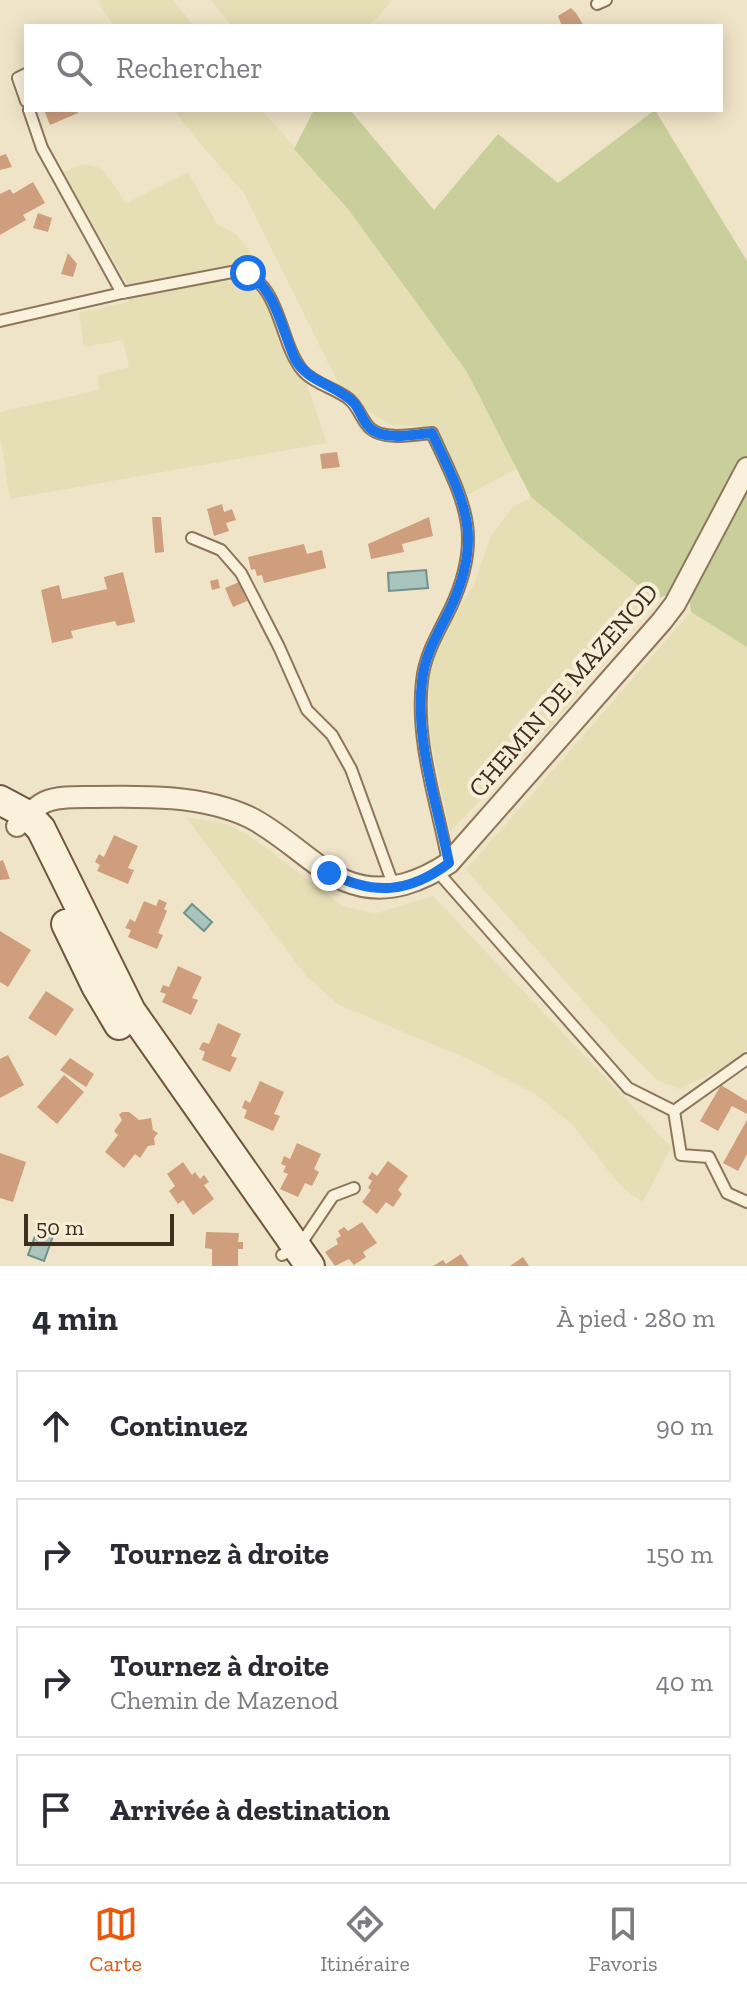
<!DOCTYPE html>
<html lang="fr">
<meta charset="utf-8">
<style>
:root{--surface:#fff;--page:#f7f7f7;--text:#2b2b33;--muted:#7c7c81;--line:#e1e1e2;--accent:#ea580c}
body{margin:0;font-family:"Zilla Slab",serif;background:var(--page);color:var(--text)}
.scale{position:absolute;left:24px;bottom:20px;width:150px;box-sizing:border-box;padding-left:8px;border:4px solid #3d2e20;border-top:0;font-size:22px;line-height:28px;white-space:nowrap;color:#3d2e20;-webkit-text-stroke:6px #f7eed8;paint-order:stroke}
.stop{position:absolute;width:24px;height:24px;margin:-18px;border:6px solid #1a73e8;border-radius:50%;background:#fff}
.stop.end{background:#1a73e8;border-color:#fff;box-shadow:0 2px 8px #0008}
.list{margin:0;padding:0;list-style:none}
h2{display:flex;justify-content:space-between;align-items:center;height:104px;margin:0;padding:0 32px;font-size:34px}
h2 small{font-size:26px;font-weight:400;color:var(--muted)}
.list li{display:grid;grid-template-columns:52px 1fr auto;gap:24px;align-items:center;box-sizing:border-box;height:112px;margin:0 16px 16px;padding:0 16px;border:2px solid var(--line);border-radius:0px}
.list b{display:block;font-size:30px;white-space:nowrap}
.list p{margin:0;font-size:26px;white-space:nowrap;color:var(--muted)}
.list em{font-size:26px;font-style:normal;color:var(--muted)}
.icon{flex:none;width:44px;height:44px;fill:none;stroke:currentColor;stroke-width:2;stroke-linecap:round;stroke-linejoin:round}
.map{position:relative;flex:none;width:747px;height:1266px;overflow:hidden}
.search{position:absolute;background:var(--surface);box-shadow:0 4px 20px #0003;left:24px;right:24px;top:24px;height:88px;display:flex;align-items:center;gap:20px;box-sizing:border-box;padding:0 28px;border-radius:0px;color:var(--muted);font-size:30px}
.sheet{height:616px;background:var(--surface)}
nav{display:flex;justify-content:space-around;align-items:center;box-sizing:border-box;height:112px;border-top:2px solid var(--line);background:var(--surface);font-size:22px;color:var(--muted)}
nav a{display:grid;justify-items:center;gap:4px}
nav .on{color:var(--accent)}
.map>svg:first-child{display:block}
.farmland{fill:#e6deb5}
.green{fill:#c9cf9b}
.water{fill:#a9c4bc;stroke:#6f938a;stroke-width:2}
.building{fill:#cf9f7d}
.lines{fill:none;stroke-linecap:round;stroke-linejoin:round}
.lane-casing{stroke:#8d765c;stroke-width:14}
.street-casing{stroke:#8d765c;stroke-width:24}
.secondary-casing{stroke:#6f573f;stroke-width:32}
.lane{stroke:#faf1dc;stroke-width:10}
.street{stroke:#faf1dc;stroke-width:20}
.secondary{stroke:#faf1dc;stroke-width:28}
.route{stroke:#1a73e8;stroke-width:10}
.labels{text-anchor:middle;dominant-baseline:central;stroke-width:8;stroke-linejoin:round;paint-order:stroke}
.street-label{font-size:26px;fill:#3d2e20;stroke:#f7eed8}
</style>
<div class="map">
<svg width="747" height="1266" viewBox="0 0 747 1266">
<rect width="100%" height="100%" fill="#f0e4c8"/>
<g class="farmland">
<polygon points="97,0 173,0 194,26 114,26"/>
<polygon points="211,0 393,0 369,26 232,26"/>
<polygon points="174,110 262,110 348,209 467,372 518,468 467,495 433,427 392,425 365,409 338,383 244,193 202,146"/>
<polygon points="83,164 98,167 105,172 126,203 188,172 217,224 237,235 250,251 262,276 239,265 127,284 63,172"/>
<polygon points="235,273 248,275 266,296 299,374 306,382 327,443 10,499 0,436 0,412 99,390 98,375 129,367 123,340 84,347 79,313 127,302 130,297"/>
<polygon points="531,497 655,599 550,728 450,832 430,737 429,679 436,645 474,584 491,536 513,507"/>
<polygon points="691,612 747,647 747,1049 731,1064 679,1089 657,1080 625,1048 466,870"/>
<polygon points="186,817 225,824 250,836 343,906 374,914 433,896 671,1147 643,1202 625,1190 610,1173 573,1125 535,1094 468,1059 339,1005 306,976"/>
</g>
<g class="green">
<polygon points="314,110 350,110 434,210 498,134 558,183 655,110 747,261 747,459 671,594 655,599 531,497 467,372 348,209 294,149"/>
<polygon points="747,478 747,647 691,612 687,585"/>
</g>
<g class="water">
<polygon points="426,570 428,588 389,591 388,573"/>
<polygon points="192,904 212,922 204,931 184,913"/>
<polygon points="40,1223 56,1228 44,1261 28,1255"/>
</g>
<g class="building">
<polygon points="571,8 576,13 584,26 562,26 558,16"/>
<polygon points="44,110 77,110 78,113 50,125"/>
<polygon points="6,154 12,167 0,170 0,156"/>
<polygon points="33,182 45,203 23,215 26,220 0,235 0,194 10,189 13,194"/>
<polygon points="38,213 52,218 48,232 33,228"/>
<polygon points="68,253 77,264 73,277 61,274"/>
<polygon points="337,452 340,467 322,469 320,454"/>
<polygon points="222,504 224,512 232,509 236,520 226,523 229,531 214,536 207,509"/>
<polygon points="152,517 161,517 164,552 155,553"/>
<polygon points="429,517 433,536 402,544 404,552 371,559 368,544"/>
<polygon points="304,544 307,554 322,550 326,568 264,583 262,575 257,576 255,569 251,570 248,557"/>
<polygon points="123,572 135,622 117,626 115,621 71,631 73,638 52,643 41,590 59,585 62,599 107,589 104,577"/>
<polygon points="218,579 220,588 212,590 210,581"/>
<polygon points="239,582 247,601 233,607 225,588"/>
<polygon points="114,835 138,846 128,868 134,870 128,884 97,871 100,865 95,862 99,854 104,857"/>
<polygon points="3,860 10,879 0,880 0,861"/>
<polygon points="159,899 167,903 164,909 167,911 158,933 163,935 157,949 128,937 131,930 125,928 130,919 135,922 144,901 156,906"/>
<polygon points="0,931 31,950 8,987 0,982"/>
<polygon points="178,966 202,977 192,998 198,1000 191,1015 162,1002 166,994 160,992 163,985 169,987"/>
<polygon points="46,991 74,1009 56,1036 28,1018"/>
<polygon points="218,1023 241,1034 231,1056 237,1058 230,1072 202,1060 205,1052 199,1049 203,1042 209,1044"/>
<polygon points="8,1055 24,1085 0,1098 0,1059"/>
<polygon points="70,1058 94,1074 86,1087 60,1070"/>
<polygon points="64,1075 84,1092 57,1124 37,1107"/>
<polygon points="260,1081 284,1092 274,1114 280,1116 273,1131 244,1118 247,1110 242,1108 245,1100 250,1103"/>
<polygon points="721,1085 747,1101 747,1114 732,1106 718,1131 700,1121"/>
<polygon points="122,1112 129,1112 139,1120 151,1118 153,1130 158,1133 154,1138 155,1145 148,1146 140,1158 135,1154 124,1168 105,1152 118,1135 114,1131 122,1120 119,1115"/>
<polygon points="747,1120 747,1154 738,1171 723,1163"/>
<polygon points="297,1143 321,1154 314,1169 319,1172 312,1186 305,1183 298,1197 280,1189 288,1174 283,1172 286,1166 281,1164 284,1156 290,1159"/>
<polygon points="0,1153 26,1162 13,1202 0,1198"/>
<polygon points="388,1161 408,1176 398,1190 402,1194 393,1207 386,1202 377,1214 362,1202 371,1190 368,1188 372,1181 368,1178 372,1172 377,1176"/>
<polygon points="183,1162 192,1175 195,1172 200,1179 204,1175 209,1182 204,1185 214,1199 193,1215 183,1200 178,1204 169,1191 175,1186 167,1174"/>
<polygon points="362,1222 377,1243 363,1252 366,1257 354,1265 349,1259 335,1266 325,1252 338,1244 336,1239 341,1236 338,1231 344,1227 348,1231"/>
<polygon points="206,1232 239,1233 238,1242 243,1242 243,1249 238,1249 238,1266 212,1266 212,1249 205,1248"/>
<polygon points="461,1254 469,1266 433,1266 443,1260 446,1264"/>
<polygon points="523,1257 529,1266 510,1266"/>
</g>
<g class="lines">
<defs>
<g id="lane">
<polyline points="597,4 606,0"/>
<polyline points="26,74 18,78 26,101"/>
<path d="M122 293 237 271C281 280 278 340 302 370 314 384 335 388 349 399 359 407 362 422 371 429 386 441 415 434 432 433 463 500 485 534 451 607 439 632 425 653 422 681 415 742 437 803 448 862"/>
<polyline points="0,321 122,293 42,148 29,110"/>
<polyline points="192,538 221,550 241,573 279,647 307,710 332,735 351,769 394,887"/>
<polyline points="437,871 628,1088 674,1111 681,1155 709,1157 727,1193 747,1202"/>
<polyline points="674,1111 747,1059"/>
<polyline points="282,1255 298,1248 333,1196 354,1188"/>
</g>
<path id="street" d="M17 826C25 818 34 807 45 802 58 796 79 797 93 797 144 796 202 795 249 817 304 844 336 903 405 884 422 879 434 873 449 863L662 621 675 604 747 468"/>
<g id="secondary">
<polyline points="0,800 28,815 41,829 131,1011 310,1266"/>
<polyline points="66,924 96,986 119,1025"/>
</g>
</defs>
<use href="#lane" class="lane-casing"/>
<use href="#street" class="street-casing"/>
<use href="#secondary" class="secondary-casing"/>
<use href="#lane" class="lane"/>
<use href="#street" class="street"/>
<use href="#secondary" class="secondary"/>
</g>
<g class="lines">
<path class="route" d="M248 273C276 290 282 331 295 359 308 383 336 384 354 403 360 410 363 423 371 429 386 441 415 434 432 433 463 500 485 534 451 607 439 632 425 653 422 681 415 742 437 803 449 863 408 894 373 895 329 873"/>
</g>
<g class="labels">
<g class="street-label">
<text transform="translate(563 690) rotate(-49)">CHEMIN DE MAZENOD</text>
</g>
</g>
</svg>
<div class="scale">50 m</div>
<div class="stop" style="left:248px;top:273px"></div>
<div class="stop end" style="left:329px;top:873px"></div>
<div class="search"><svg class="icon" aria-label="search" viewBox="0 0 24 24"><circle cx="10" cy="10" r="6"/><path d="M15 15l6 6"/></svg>Rechercher</div>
</div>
<section class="sheet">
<h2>4 min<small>À pied · 280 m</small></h2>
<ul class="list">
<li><svg class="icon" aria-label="ahead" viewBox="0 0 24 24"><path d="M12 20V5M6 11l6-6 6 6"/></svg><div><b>Continuez</b></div><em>90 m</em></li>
<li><svg class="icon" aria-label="right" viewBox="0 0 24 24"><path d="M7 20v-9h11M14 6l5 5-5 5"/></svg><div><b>Tournez à droite</b></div><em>150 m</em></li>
<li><svg class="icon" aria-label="right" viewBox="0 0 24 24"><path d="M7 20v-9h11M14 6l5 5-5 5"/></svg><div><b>Tournez à droite</b><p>Chemin de Mazenod</p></div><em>40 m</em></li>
<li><svg class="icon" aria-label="arrive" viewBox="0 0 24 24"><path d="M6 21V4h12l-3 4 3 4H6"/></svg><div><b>Arrivée à destination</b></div></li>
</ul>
</section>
<nav>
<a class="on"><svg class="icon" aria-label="map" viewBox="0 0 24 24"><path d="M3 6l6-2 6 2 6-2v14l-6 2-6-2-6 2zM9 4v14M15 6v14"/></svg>Carte</a>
<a><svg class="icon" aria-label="directions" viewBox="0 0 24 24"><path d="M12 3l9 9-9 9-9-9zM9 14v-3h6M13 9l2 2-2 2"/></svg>Itinéraire</a>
<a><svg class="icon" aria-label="saved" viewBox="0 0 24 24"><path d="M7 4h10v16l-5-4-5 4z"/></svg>Favoris</a>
</nav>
